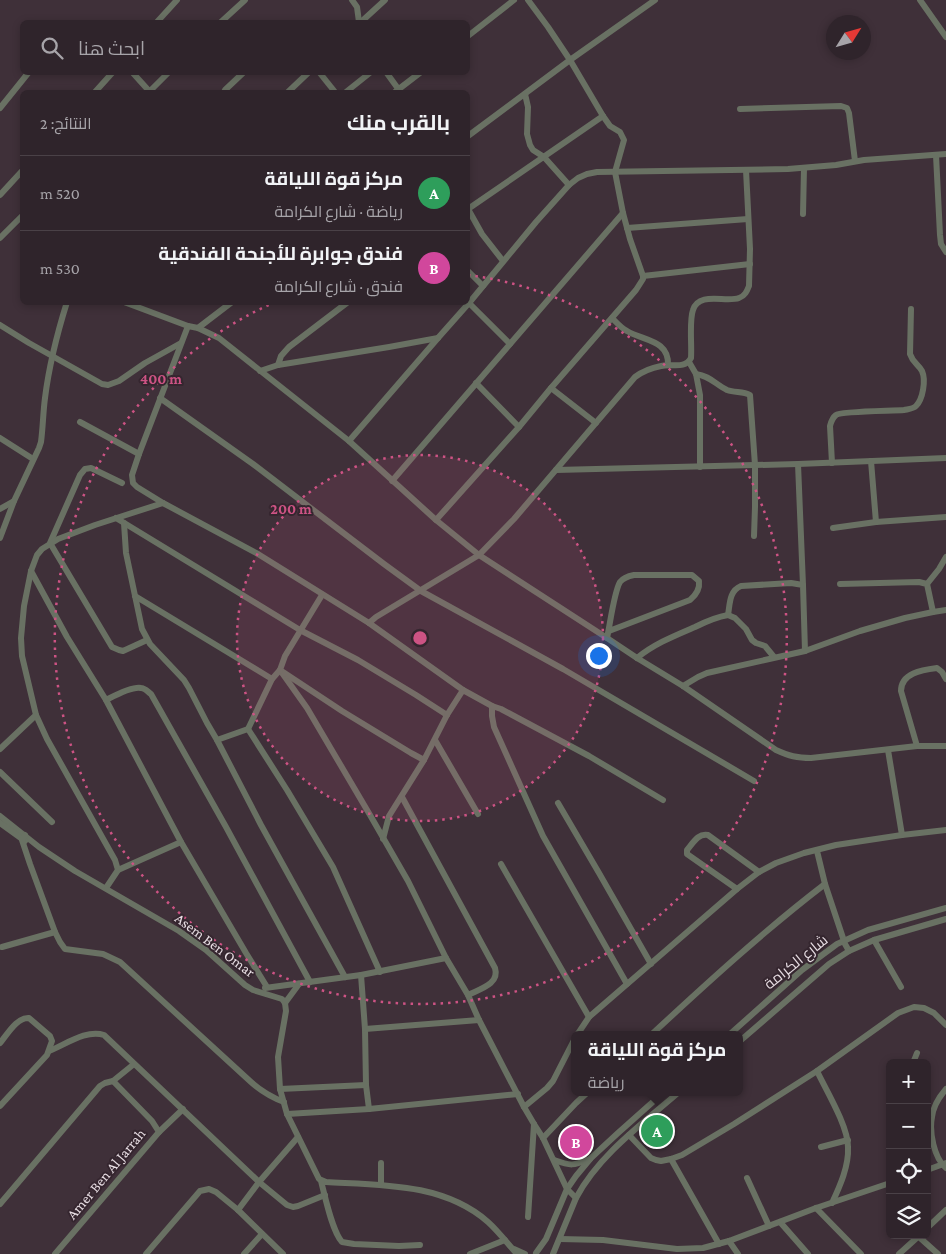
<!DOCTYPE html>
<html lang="ar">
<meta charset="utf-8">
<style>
:root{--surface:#2f242b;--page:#372c33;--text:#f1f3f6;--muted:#a7a4a9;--line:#4a4147;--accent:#bca0f2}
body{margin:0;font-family:"Crimson Pro",Cairo,serif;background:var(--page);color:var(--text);direction:rtl}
.controls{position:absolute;right:15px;bottom:15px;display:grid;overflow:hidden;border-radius:8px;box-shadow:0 2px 8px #0003}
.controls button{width:45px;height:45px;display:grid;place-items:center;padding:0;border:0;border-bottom:1px solid var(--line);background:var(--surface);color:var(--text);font:25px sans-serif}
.compass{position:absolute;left:826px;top:15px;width:45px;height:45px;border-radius:50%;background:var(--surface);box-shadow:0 2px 8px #0003;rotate:53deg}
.you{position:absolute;left:598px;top:655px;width:18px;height:18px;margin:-12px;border:4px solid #fff;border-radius:50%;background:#1a73e8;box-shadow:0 0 0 8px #1a73e833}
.badge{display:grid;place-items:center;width:32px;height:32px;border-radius:50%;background:var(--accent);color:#fff;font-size:16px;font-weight:700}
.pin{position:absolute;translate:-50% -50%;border:2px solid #fff;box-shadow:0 1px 5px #0006}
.popup{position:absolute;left:571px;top:1031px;width:172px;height:65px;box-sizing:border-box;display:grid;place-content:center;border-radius:8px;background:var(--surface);filter:drop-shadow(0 1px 4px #0005);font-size:16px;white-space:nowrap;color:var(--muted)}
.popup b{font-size:19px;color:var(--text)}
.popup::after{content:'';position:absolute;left:50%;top:100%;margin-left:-10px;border:10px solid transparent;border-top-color:var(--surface)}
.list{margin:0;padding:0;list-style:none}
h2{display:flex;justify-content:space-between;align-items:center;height:65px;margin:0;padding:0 20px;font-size:21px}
h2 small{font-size:16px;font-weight:400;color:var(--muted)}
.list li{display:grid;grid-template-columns:32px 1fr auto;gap:15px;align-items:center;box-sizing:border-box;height:75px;padding:0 20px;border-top:1px solid var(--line)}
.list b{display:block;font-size:19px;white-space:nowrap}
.list p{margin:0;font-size:16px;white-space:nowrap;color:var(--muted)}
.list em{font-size:16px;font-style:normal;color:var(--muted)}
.icon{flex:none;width:28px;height:28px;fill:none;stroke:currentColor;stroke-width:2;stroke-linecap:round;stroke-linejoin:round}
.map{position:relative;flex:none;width:946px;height:1254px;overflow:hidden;direction:ltr}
.search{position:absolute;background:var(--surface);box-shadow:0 2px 8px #0003;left:20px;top:20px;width:450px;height:55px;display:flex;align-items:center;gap:12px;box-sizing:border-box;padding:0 18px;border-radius:8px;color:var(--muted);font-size:19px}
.panel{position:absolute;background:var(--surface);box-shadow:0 2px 8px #0003;left:20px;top:90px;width:450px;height:215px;border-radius:8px;direction:rtl}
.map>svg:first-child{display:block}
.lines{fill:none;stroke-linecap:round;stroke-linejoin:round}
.minor{stroke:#697163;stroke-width:6}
.ring{fill:none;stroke:#cd5384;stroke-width:2.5;stroke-dasharray:2.5 5}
.labels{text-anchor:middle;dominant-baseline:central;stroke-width:4;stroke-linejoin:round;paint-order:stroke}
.street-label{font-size:15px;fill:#e7dde3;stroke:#35262f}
.centre{fill:#cd5384;stroke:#35262f;stroke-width:2.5}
.ring-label{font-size:15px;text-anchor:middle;font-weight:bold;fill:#cd5384;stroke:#35262f;stroke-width:4;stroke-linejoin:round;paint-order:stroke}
</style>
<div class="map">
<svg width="946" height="1254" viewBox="0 0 946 1254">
<rect width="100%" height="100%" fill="#3f3039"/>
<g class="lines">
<g class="minor">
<polyline points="352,0 357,7 359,22"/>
<polyline points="920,0 946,37"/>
<polyline points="157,22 177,0"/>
<polyline points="221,22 245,0"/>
<polyline points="361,22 385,0"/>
<polyline points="468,36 514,0"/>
<polyline points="132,72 150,92"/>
<polyline points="319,72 335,92"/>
<polyline points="386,72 399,90"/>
<polyline points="95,92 113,72"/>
<polyline points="149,92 169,72"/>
<polyline points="224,92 225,90 244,72"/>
<polyline points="288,92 309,72"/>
<polyline points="346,92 371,72"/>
<polyline points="395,92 421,72"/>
<polyline points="525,94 528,107 527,134 530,145 533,150 544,157 569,185"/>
<polyline points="0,108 29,72"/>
<polyline points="740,109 841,106 847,108 849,113 855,161"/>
<polyline points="468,136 570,60 655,0"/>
<polyline points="936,155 940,235 941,244 946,252"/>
<polyline points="0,195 22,171"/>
<polyline points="468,209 603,116"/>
<polyline points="468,209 482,234 503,261"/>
<polyline points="803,214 804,168"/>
<polyline points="627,228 748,219"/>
<polyline points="0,238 22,216"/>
<polyline points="468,271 483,286"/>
<polyline points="643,276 750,264"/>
<path d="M124 302 188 326 198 328 219 338 349 441 436 520 479 555 607 638 637 658 683 686 776 750C789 756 797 758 811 758L917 746H946"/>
<polyline points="469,303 510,344"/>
<path d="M612 318C617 323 621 328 627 331 644 341 669 340 668 365"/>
<polyline points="0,325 29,343 102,384 108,385 119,381 145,363 181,343"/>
<path d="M188 326 139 454 132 475 133 483 137 487 163 503 258 554 369 623 376 617 479 555 514 519 635 377C643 371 651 368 661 366 672 363 684 370 691 358 692 345 689 321 693 310 699 291 726 303 739 298 745 296 747 291 749 286L750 249 746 170"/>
<polyline points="198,328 232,302"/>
<polyline points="689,362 696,374 700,395 700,467"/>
<polyline points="278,365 281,356 289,347 348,302"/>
<polyline points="260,371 278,365 389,347 438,338"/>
<path d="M696 374C710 376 715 384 727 390 735 393 743 391 750 395L755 465V507L754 536"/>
<polyline points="476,383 519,427"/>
<polyline points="551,388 596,423"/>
<polyline points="160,398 253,464 384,564 421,591 563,669 754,781"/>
<polyline points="80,422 139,454"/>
<polyline points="0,438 33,459"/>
<polyline points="349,441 438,338 469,303 536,222 569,185 578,178 587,174 597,172 788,169 836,165 864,160 946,154"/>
<polyline points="871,461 876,522"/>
<path d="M832 463 830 426C831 422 832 418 836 415 841 411 894 411 904 410 909 409 913 409 916 406 923 399 926 380 922 371 918 364 913 363 910 354L911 309"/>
<polyline points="798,464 803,585"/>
<polyline points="556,470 798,464 946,458"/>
<polyline points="392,481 623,213"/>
<polyline points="122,483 91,468 85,469 80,475 50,543 112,647 119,650 123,651 147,640"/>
<polyline points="0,509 14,501"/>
<polyline points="116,518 300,630 358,660 416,695 447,715"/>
<polyline points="436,520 519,427 551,388 636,290 643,279 643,276 630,239 623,213 615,172 624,140 620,132 610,126 603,116 570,60 548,27 528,0"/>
<polyline points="124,523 126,553 142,629 150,644 184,680 189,688 207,723 217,740 261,825 345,977"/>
<polyline points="833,528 876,522 946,517"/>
<path d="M0 538 14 501 39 448 41 442C43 427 43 413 45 398 49 366 57 334 67 302"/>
<polyline points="31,571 67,637 106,700 181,842 246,953 267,987"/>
<polyline points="840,584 919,582 927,584 933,612"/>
<polyline points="927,584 939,569 946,557"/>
<polyline points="135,596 272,679"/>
<path d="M728 615C730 604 729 591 741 586L791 583 803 585 805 651"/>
<polyline points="369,623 463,690"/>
<path d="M607 638C610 625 614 592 620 582 623 578 629 576 634 575H692L699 581C700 589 696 595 690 600L609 631"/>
<path d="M637 658C654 644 674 636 695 627 705 622 716 617 728 615L735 618 746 629 752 640 756 643 765 646 774 657"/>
<polyline points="280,670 307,708 370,815 408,881 446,958 468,995 479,1020 524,1107 534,1124 543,1138 567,1189 576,1198"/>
<polyline points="283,672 342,711 411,753 424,760"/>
<polyline points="683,686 698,677 707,673 805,651 860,631 905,618 933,612 946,610"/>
<path d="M106 700C114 696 132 686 141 688 145 688 148 692 151 694L226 827 310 982"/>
<polyline points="492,706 492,716 494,727 543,836 627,984"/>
<polyline points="36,715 47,739 115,860 118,870 106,888"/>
<polyline points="248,729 287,790 333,867 380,972"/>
<polyline points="217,740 248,729 272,679 280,670 285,656 322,595"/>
<polyline points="435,740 478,814"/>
<path d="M917 746 901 691C901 673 922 670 937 668L942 672 946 679"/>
<polyline points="0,749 36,715 22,656 21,638 24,606 31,571 37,555 42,549 58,539 95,525 163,503"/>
<polyline points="888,750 902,835"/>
<polyline points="0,772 52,822"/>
<path d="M402 797 495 968C500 984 480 989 468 995"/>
<polyline points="558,803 599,873 651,964"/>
<path d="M0 816 39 847 75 871 179 931 206 950 245 985 253 990 282 999 285 1003 286 1011 278 1057 280 1089 287 1114 319 1179 326 1182C381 1185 444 1183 488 1222 499 1232 507 1243 517 1254"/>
<polyline points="0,823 25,841"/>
<path d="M25 835 22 840 30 864 55 932 60 942 65 949 103 954 120 962 251 1082C261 1091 271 1097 284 1102"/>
<polyline points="383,839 389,816 424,760 447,715 463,690 492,706 501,709 589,756 663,800"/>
<polyline points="817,851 825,884 845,944 849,951"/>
<polyline points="501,864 589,1017"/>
<polyline points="118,870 181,842"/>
<path d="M737 889 687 854V850C693 843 698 833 708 835L759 872"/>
<polyline points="874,940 901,987"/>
<polyline points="2,947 55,932"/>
<polyline points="361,975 365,1029 366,1085 369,1109"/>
<polyline points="265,988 361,975 446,958"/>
<polyline points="285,1003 299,984"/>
<polyline points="365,1029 479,1020"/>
<polyline points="577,1035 589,1017 737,889 759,872 776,863 804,853 836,845 902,835 946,830"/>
<path d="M651 1035C707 983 765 930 825 884"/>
<polyline points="729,1035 802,970 837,944 868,930 946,908"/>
<polyline points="740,1041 829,964 849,951 874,940 946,919"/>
<path d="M0 1043C7 1035 17 1017 29 1018L50 1036 52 1041 47 1055 0 1106"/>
<path d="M49 1051C65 1045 86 1029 104 1035L259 1182 287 1205 293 1207 298 1206 325 1195"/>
<polyline points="913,1063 917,1053"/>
<path d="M817 1071C826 1090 848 1126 848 1147 849 1166 840 1186 832 1203"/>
<polyline points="113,1081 134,1064"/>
<polyline points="280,1089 366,1085"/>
<path d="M946 1089C940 1096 933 1107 932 1117 929 1132 934 1158 946 1168"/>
<polyline points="524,1107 547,1088 553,1081 574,1040"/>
<polyline points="287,1114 369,1109 518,1094"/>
<polyline points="159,1132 183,1109"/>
<polyline points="629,1135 651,1158 656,1160 661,1161 671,1159 682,1155 734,1124 817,1071 898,1013 914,1007 924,1008 934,1013 946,1025"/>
<polyline points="543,1138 576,1103 588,1092"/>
<polyline points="821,1147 848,1140"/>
<polyline points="671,1159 719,1244"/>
<path d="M554 1160C571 1166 573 1166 590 1159"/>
<polyline points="927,1170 946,1163"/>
<polyline points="747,1178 769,1226"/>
<path d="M321 1181C325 1196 332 1231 342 1242L354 1244 399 1246 420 1245"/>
<polyline points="381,1185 381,1163"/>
<polyline points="0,1204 100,1086 105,1083 113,1081 152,1121 159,1132 55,1254"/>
<polyline points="816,1208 861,1254"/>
<polyline points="238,1210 259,1182 298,1137"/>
<polyline points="528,1217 534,1124"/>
<polyline points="780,1222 808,1254"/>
<polyline points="927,1228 946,1210"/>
<polyline points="919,1237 938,1254"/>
<polyline points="560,1239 603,1240 677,1249 703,1248 729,1241 816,1208 890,1183"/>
<polyline points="729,1241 738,1254"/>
<polyline points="514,1249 525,1254"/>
<polyline points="536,1253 546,1239 567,1189 576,1176 591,1158 618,1133 664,1092"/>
<polyline points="146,1254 200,1191 209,1189 216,1192 238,1210 283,1254"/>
<polyline points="244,1254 262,1234"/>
<polyline points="470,1254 505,1240"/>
<path d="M553 1254 576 1198C599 1155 642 1124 679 1092"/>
<polyline points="899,1254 920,1235"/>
</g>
</g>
<circle cx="420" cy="638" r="183" fill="#cd5384" fill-opacity=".12"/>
<g class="ring">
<circle cx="420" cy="638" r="183"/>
<path d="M468 275A366 366 0 1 1 271 304"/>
</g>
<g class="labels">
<g class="street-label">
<text transform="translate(215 945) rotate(37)">Asem Ben Omar</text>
<text transform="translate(796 962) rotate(-39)">شارع الكرامة</text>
<text transform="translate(106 1174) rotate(-50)">Amer Ben Al Jarrah</text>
</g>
</g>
<circle cx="420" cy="638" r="8" class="centre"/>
<g class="ring-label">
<text x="161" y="384">400 m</text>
<text x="291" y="514">200 m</text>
</g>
</svg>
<div class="controls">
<button>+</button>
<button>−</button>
<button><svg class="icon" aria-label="locate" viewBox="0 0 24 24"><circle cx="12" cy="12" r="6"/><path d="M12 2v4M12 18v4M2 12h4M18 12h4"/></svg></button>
<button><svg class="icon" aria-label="layers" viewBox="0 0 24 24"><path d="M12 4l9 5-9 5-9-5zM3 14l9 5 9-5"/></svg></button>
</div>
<svg class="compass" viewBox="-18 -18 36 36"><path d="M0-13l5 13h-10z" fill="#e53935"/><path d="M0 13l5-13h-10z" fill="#a7a4a9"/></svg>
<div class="you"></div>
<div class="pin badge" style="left:657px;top:1131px;background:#2e9e5b">A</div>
<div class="popup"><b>مركز قوة اللياقة</b>رياضة</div>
<div class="pin badge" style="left:576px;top:1142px;background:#d1479c">B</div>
<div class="search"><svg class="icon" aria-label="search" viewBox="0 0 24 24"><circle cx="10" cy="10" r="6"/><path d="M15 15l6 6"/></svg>ابحث هنا</div>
<section class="panel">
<h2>بالقرب منك<small>النتائج: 2</small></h2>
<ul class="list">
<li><span class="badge" style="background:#2e9e5b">A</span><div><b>مركز قوة اللياقة</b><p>رياضة · شارع الكرامة</p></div><em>520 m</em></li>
<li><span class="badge" style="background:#d1479c">B</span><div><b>فندق جوابرة للأجنحة الفندقية</b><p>فندق · شارع الكرامة</p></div><em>530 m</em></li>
</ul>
</section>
</div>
